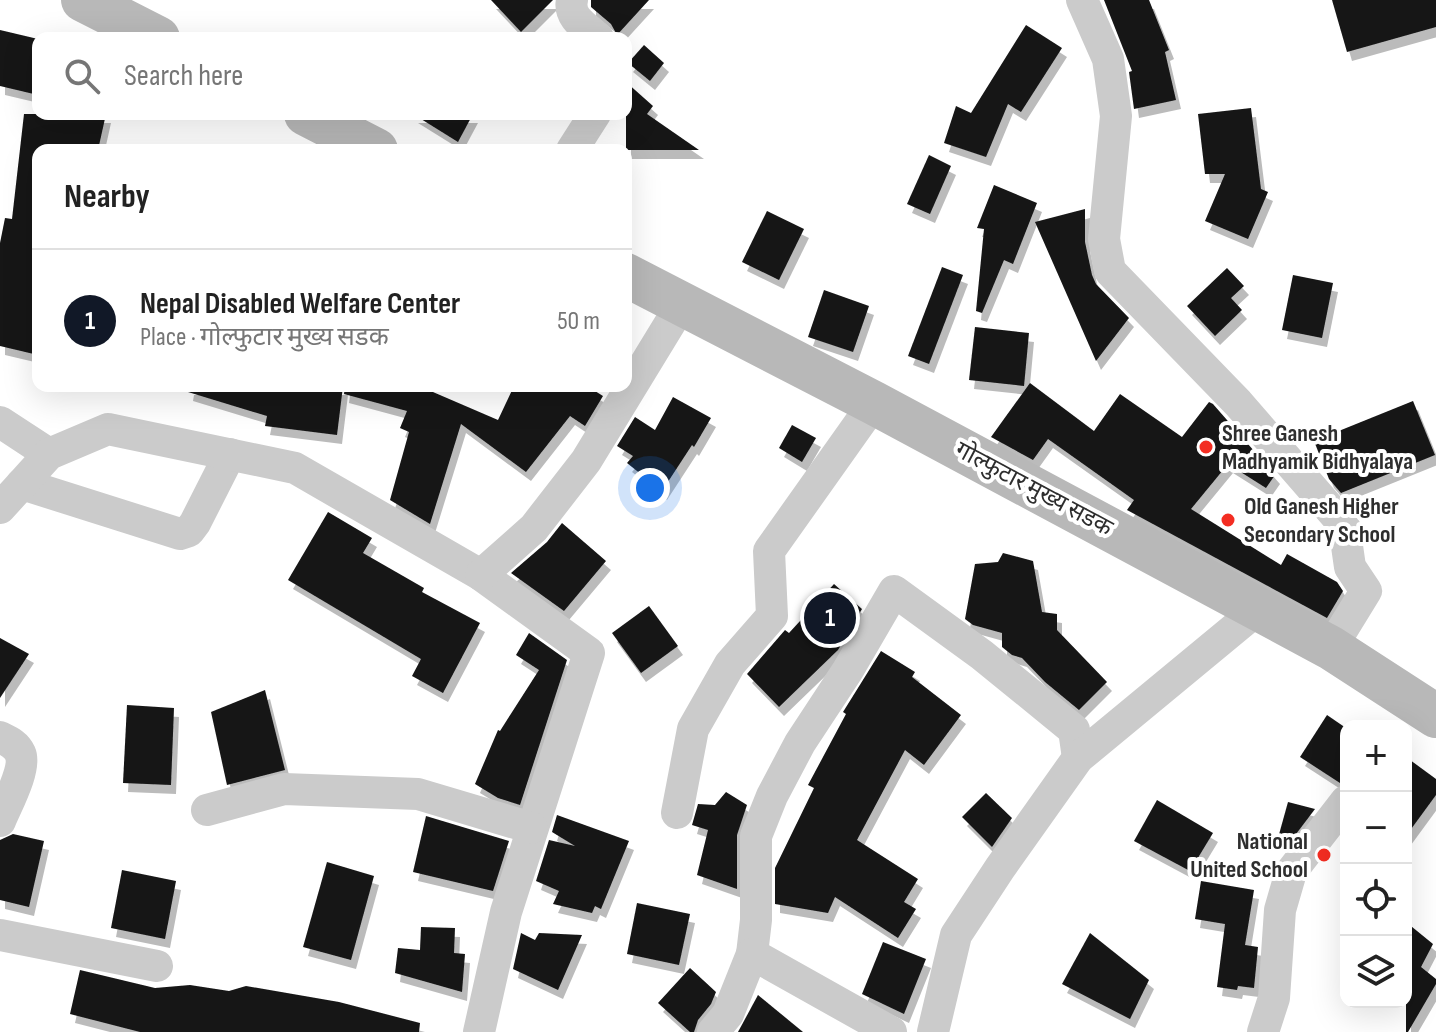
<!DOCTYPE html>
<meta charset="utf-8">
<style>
:root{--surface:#fff;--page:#f6f6f6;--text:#222;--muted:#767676;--line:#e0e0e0;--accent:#111827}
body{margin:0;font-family:"Sofia Sans Condensed","Noto Sans Devanagari",sans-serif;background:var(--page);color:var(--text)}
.controls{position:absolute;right:24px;bottom:24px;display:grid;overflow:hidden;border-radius:16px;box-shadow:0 8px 32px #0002}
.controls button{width:72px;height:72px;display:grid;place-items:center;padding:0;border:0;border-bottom:2px solid var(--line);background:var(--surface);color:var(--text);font:40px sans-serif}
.you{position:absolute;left:650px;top:488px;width:28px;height:28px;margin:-20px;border:6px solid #fff;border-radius:50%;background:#1a73e8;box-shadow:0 0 0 12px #1a73e833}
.badge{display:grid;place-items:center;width:52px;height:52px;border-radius:50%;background:var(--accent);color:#fff;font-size:26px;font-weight:700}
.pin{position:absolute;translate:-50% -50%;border:4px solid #fff;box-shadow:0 2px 8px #0006}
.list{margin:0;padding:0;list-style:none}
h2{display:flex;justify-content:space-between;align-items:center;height:104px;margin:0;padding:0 32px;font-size:34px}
h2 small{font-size:26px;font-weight:400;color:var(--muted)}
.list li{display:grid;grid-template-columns:52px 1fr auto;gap:24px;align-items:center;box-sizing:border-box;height:144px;padding:0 32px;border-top:2px solid var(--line)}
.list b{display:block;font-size:30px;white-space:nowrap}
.list p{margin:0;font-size:26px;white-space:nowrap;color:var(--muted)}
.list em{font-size:26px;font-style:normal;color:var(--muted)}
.icon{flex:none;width:44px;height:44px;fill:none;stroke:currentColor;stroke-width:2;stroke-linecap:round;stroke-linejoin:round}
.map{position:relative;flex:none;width:1436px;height:1032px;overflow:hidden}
.search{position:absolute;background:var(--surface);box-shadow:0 8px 32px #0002;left:32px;top:32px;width:600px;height:88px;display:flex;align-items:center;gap:20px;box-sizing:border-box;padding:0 28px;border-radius:16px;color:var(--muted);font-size:30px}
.panel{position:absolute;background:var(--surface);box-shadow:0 8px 32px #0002;left:32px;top:144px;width:600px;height:248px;border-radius:16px}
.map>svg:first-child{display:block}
.building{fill:#151515;filter:url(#shadow)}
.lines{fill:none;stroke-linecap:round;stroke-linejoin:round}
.street{stroke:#cbcbcb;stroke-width:32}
.secondary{stroke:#b8b8b8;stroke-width:44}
.poi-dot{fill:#f32d22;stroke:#fff;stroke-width:3}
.labels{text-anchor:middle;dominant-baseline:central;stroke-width:8;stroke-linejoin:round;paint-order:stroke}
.poi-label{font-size:24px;font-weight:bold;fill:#2e2e2e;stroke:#fff;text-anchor:start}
.street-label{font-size:24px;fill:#2e2e2e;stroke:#fff}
</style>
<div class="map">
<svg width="1436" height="1032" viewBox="0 0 1436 1032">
<defs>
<filter id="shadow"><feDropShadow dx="5" dy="9" stdDeviation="0" flood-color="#0004"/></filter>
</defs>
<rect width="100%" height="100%" fill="#fff"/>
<g class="building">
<polygon points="491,0 553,0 521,32"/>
<polygon points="591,0 649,0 617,35 611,24 591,7"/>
<polygon points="1104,0 1149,0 1169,50 1165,52 1176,100 1134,109 1129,72 1132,71"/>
<polygon points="1332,0 1436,0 1436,27 1347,52"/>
<polygon points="1026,25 1062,48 1021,112 1008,104 986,157 944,143 956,106 971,113"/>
<polygon points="0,30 38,39 38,95 0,86"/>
<polygon points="644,45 664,63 650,81 628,63"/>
<polygon points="626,82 653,106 647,114 699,150 626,150"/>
<polygon points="1251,108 1261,189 1268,192 1248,239 1205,221 1225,174 1205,174 1198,114"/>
<polygon points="24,114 106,114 98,150 38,150 38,355 0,346 0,243 5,218 12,219"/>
<polygon points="413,114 473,114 458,142"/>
<polygon points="929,155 951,166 930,214 907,204"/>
<polygon points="994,185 1037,203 1013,264 1004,260 982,313 976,311 984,229 977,228"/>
<polygon points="1085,209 1085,242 1092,275 1096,284 1129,318 1096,361 1035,222"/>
<polygon points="767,211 804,229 779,280 742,262"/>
<polygon points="942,267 963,275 929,364 908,356"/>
<polygon points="1227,268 1244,286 1231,298 1242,310 1215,336 1187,306"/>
<polygon points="1293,275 1333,283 1322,338 1282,330"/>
<polygon points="824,290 869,306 853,352 808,337"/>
<polygon points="975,327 1029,333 1024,386 969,380"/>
<polygon points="1030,383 1094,431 1120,394 1182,437 1209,402 1213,404 1275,475 1266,488 1228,464 1191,509 1281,565 1287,554 1337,582 1343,591 1327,618 1127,510 1134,500 1048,439 1033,460 991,437"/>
<polygon points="189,386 343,386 337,435 265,426 267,416 188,392"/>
<polygon points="345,386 419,386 498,420 514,386 587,386 603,396 585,426 570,416 526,472 461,424 430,524 390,500 409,432 400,428 407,411 344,394"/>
<polygon points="673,397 711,418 694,447 692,445 662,491 627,463 633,456 617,446 635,417 655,430"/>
<polygon points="1413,401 1435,455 1341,493 1329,479 1314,441"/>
<polygon points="792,425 816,438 802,462 779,448"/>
<polygon points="328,512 372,538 363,553 424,588 422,592 480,623 443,693 412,676 421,659 288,580"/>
<polygon points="562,523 606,561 564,611 511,573 547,542"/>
<polygon points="1003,553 1033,561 1042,612 1057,614 1057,630 1107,682 1079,710 1045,682 1022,658 1012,655 1002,647 1002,633 973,625 965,619 975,564 998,562"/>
<polygon points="834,584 862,609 838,650 779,707 747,674 785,630 789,633"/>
<polygon points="649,606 678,646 641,673 612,633"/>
<polygon points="529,633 567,660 520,805 498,798 475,784 498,730 500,731 539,670 516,655"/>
<polygon points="0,638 29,654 0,698"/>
<polygon points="881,651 915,672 912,677 961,715 924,765 905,750 857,840 918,879 904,902 916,909 898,938 835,897 828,913 775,904 775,868 814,788 808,785 846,714 843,712"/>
<polygon points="265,690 285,770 227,785 211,712"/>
<polygon points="127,705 174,708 171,785 123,783"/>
<polygon points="1327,715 1346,728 1346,782 1340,783 1300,757"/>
<polygon points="1406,757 1436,779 1436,795 1406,836"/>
<polygon points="726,792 747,805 737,835 737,889 697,875 708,830 692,825 698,804 715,805"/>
<polygon points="986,793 1012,818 992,847 962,817"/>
<polygon points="1157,800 1213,833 1190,871 1134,841"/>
<polygon points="1288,802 1315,809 1290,842 1278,838"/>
<polygon points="557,815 629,841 601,909 595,906 592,913 553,904 559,891 536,881 549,840 575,846 552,832"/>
<polygon points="426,816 509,841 493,891 413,872"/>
<polygon points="13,834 44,841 29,907 0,900 0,840"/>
<polygon points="327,862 374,876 351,960 303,947"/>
<polygon points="122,870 176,881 165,939 111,928"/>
<polygon points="1201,881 1254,890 1245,945 1258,947 1254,988 1238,986 1237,990 1217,987 1225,924 1195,919"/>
<polygon points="637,903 690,914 679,965 627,954"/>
<polygon points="1406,922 1433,944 1421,967 1436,979 1436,984 1408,1032 1406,1032"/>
<polygon points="421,927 455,928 454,953 465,954 462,992 395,973 398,948 420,950"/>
<polygon points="521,933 535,940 539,933 582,935 558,990 513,969"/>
<polygon points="1090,933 1149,980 1130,1019 1062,984"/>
<polygon points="883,942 926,959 904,1014 862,994"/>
<polygon points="690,968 716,992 711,1004 698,1020 694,1032 690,1032 658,1003"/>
<polygon points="80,970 155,988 190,985 229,991 246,986 339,1002 420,1023 419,1032 140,1032 70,1014"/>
<polygon points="758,995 803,1032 738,1032"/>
</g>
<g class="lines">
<g class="street">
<path d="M572 0C568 18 586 27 598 38"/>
<polyline points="1082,0 1108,59 1116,116 1104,239 1110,271 1238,403 1344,525 1350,567 1366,591 1331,648"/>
<polyline points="572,150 595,114"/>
<polyline points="0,422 49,454"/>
<polyline points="22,484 180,534 189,531 195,523 230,454"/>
<polyline points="0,508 49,454 108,429 295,468 481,575 589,653 506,912 479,1032"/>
<polyline points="481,575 534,528 586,461 683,302"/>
<path d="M0 737C8 741 16 744 20 753 27 768 6 806 0 821"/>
<polyline points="207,810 284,789 418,794 532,828"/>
<polyline points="677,813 693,729 730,664 772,616 769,551 874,403"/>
<polyline points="0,935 157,966"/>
<polyline points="752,954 756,920 756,836 772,796 800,743 848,670 894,591 982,655 1074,730 1078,758"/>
<polyline points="713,1032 728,1014 752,954 891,1032"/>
<polyline points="933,1032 956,935 1000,868 1078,758 1257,610"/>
<polyline points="1263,1032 1274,998 1280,910 1291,872 1346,801"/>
</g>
<g class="secondary">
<polyline points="83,0 158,38"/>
<polyline points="306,114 376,150"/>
<polyline points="626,275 874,403 1331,648 1436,716"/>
</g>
</g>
<g class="poi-dot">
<circle cx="1206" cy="447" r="8"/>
<circle cx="1228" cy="520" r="8"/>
<circle cx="1324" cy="855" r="8"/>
</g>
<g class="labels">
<g class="poi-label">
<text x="1222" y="433">Shree Ganesh<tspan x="1222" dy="28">Madhyamik Bidhyalaya</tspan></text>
<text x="1244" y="506">Old Ganesh Higher<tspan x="1244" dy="28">Secondary School</tspan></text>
<text x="1308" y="841" text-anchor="end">National<tspan x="1308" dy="28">United School</tspan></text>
</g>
<g class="street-label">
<text transform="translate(1034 489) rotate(28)">गोल्फुटार मुख्य सडक</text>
</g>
</g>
</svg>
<div class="controls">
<button>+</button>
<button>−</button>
<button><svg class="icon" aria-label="locate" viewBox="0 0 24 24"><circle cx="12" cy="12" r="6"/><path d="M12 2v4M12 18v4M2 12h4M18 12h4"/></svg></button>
<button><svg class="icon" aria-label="layers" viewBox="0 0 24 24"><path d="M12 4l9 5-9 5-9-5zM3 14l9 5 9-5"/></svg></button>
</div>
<div class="you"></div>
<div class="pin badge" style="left:830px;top:618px">1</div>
<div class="search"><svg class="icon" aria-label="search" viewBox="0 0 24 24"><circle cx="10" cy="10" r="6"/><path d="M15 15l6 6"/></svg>Search here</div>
<section class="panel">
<h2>Nearby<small></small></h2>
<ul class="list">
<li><span class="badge">1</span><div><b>Nepal Disabled Welfare Center</b><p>Place · गोल्फुटार मुख्य सडक</p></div><em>50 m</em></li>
</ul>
</section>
</div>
